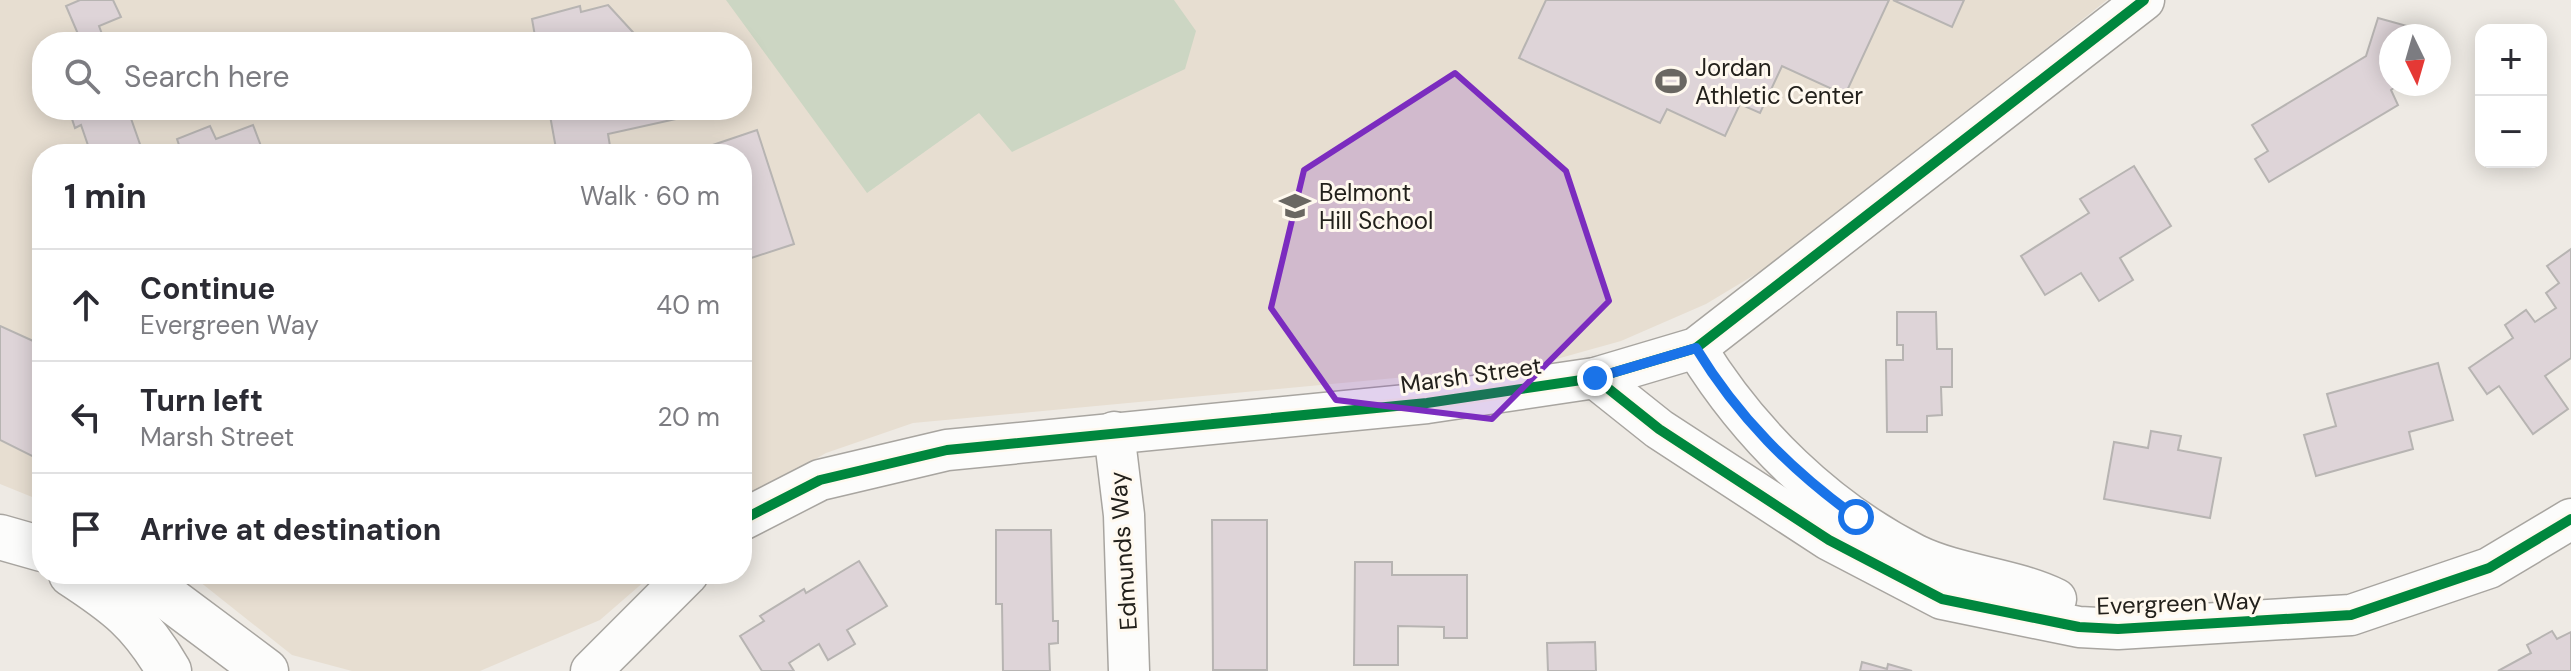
<!DOCTYPE html>
<meta charset="utf-8">
<style>
:root{--surface:#fff;--page:#f7f7f7;--text:#2b2b33;--muted:#7c7c81;--line:#e1e1e2}
body{margin:0;font-family:"DM Sans",sans-serif;background:var(--page);color:var(--text)}
.controls{position:absolute;right:24px;top:24px;display:grid;overflow:hidden;border-radius:16px;box-shadow:0 4px 20px #0003}
.controls button{width:72px;height:72px;display:grid;place-items:center;padding:0;border:0;border-bottom:2px solid var(--line);background:var(--surface);color:var(--text);font:40px sans-serif}
.compass{position:absolute;left:2379px;top:24px;width:72px;height:72px;border-radius:50%;background:var(--surface);box-shadow:0 4px 20px #0003;rotate:175deg}
.stop{position:absolute;width:24px;height:24px;margin:-18px;border:6px solid #1a73e8;border-radius:50%;background:#fff}
.stop.end{background:#1a73e8;border-color:#fff;box-shadow:0 2px 8px #0008}
.list{margin:0;padding:0;list-style:none}
h2{display:flex;justify-content:space-between;align-items:center;height:104px;margin:0;padding:0 32px;font-size:34px}
h2 small{font-size:26px;font-weight:400;color:var(--muted)}
.list li{display:grid;grid-template-columns:52px 1fr auto;gap:24px;align-items:center;box-sizing:border-box;height:112px;padding:0 32px;border-top:2px solid var(--line)}
.list b{display:block;font-size:30px;white-space:nowrap}
.list p{margin:0;font-size:26px;white-space:nowrap;color:var(--muted)}
.list em{font-size:26px;font-style:normal;color:var(--muted)}
.icon{flex:none;width:44px;height:44px;fill:none;stroke:currentColor;stroke-width:2;stroke-linecap:round;stroke-linejoin:round}
.map{position:relative;flex:none;width:2571px;height:671px;overflow:hidden}
.search{position:absolute;background:var(--surface);box-shadow:0 4px 20px #0003;left:32px;top:32px;width:720px;height:88px;display:flex;align-items:center;gap:20px;box-sizing:border-box;padding:0 28px;border-radius:32px;color:var(--muted);font-size:30px}
.panel{position:absolute;background:var(--surface);box-shadow:0 4px 20px #0003;left:32px;top:144px;width:720px;height:440px;border-radius:32px}
.map>svg:first-child{display:block}
.built{fill:#e7ded1;fill-rule:evenodd}
.green{fill:#ccd6c3}
.building{fill:#ded4d8;stroke:#b7b4b2;stroke-width:2}
.lines{fill:none;stroke-linecap:round;stroke-linejoin:round}
.minor-casing{stroke:#a8a5a0;stroke-width:43}
.major-casing{stroke:#a8a5a0;stroke-width:47}
.minor{stroke:#fcfcfb;stroke-width:40}
.major{stroke:#fcfcfb;stroke-width:44}
.cycleway-casing{stroke:#fff9ef;stroke-width:15}
.cycleway{stroke:#00873e;stroke-width:10}
.route{stroke:#1a73e8;stroke-width:10}
.marked{fill:#7b2cbf;fill-opacity:0.2;stroke:#7b2cbf;stroke-width:6;stroke-linejoin:round}
.labels{text-anchor:middle;dominant-baseline:central;stroke-width:6;stroke-linejoin:round;paint-order:stroke}
.poi-label{font-size:24px;fill:#23211c;stroke:#fff9ef;text-anchor:start}
.street-label{font-size:24px;fill:#23211c;stroke:#fff9ef}
</style>
<div class="map">
<svg width="2571" height="671" viewBox="0 0 2571 671">
<rect width="100%" height="100%" fill="#eeeae4"/>
<g class="built">
<path d="M0 0H2107L1784 257 1706 304 1621 341 1535 365 913 423 826 453 742 501V154H42V501L0 484ZM42 42H742V110H42Z"/>
<polygon points="190,574 653,574 600,620 480,671 352,671 292,655"/>
</g>
<polygon class="green" points="726,0 1174,0 1196,31 1185,69 1012,152 979,113 867,193"/>
<g class="building">
<polygon points="80,0 113,0 121,17 99,26 105,42 78,42 81,41 66,6"/>
<polygon points="1546,0 1889,0 1845,95 1782,66 1760,113 1740,104 1725,136 1667,109 1660,123 1519,58"/>
<polygon points="1893,0 1964,0 1952,27"/>
<polygon points="608,5 642,42 536,42 532,19 580,6 581,12"/>
<polygon points="2378,18 2418,29 2413,36 2391,36 2391,84 2399,84 2391,90 2398,105 2269,182 2255,159 2268,151 2252,125 2366,56"/>
<polygon points="69,110 128,110 142,150 132,154 91,154 81,125 75,128"/>
<polygon points="549,110 683,110 685,117 608,134 610,146 557,154"/>
<polygon points="253,125 264,154 182,154 177,139 210,126 216,139"/>
<polygon points="757,130 794,244 742,261 742,154 706,154 704,148"/>
<polygon points="2134,166 2171,226 2120,258 2133,280 2099,301 2081,273 2045,295 2021,256 2089,213 2080,199"/>
<polygon points="2571,249 2571,358 2545,376 2568,409 2533,434 2499,386 2487,394 2469,368 2513,338 2505,325 2526,310 2535,322 2556,308 2546,293 2559,283 2547,266"/>
<polygon points="1897,312 1936,312 1937,349 1952,349 1952,387 1941,387 1942,415 1927,416 1927,432 1887,432 1886,360 1903,360 1903,345 1897,345"/>
<polygon points="0,326 42,345 42,461 0,440"/>
<polygon points="2438,363 2453,420 2409,432 2413,449 2316,476 2304,435 2336,426 2327,394"/>
<polygon points="2151,431 2181,436 2178,450 2221,458 2210,518 2104,499 2114,442 2148,448"/>
<polygon points="1212,520 1267,520 1267,670 1213,670"/>
<polygon points="996,530 1051,530 1053,621 1058,621 1058,643 1049,644 1050,671 1003,671 1002,604 996,604"/>
<polygon points="859,561 887,606 847,630 855,644 828,660 819,644 789,663 794,671 762,671 740,636 764,621 760,616 804,589 806,593"/>
<polygon points="1355,562 1392,562 1392,575 1467,575 1467,638 1444,638 1444,627 1398,626 1398,665 1354,665"/>
<polygon points="2552,631 2557,639 2571,632 2571,671 2498,671 2531,653 2527,645"/>
<polygon points="1595,642 1596,671 1548,671 1547,643"/>
<polygon points="1862,662 1887,669 1888,664 1912,671 1860,671"/>
</g>
<g class="lines">
<defs>
<g id="minor">
<path d="M1696 348C1749 434 1825 509 1916 555 1960 576 2013 578 2056 599"/>
<polyline points="1595,378 1659,429 1829,540 1942,599 2079,627 2118,629 2351,615 2489,568 2571,519"/>
<polyline points="1114,432 1124,515 1129,671"/>
<polyline points="742,520 820,480 947,450 1427,403 1595,378 1696,348 2144,0"/>
<polyline points="591,671 688,574"/>
</g>
<g id="major">
<polyline points="0,537 42,549"/>
<path d="M71 574C117 604 141 622 169 671"/>
<polyline points="121,574 167,597 266,671"/>
</g>
</defs>
<use href="#minor" class="minor-casing"/>
<use href="#major" class="major-casing"/>
<use href="#minor" class="minor"/>
<use href="#major" class="major"/>
<defs>
<g id="cycleway">
<polyline points="1595,378 1659,429 1829,540 1942,599 2079,627 2118,629 2351,615 2489,568 2571,519"/>
<polyline points="742,520 820,480 947,450 1427,403 1595,378 1696,348 2144,0"/>
</g>
</defs>
<use href="#cycleway" class="cycleway-casing"/>
<use href="#cycleway" class="cycleway"/>
</g>
<g class="lines">
<path class="route" d="M1595 378 1696 348C1738 417 1791 470 1856 517"/>
</g>
<path class="marked" d="M1455 73 1566 171 1609 301 1492 419 1336 400 1271 308 1304 170Z"/>
<defs>
<symbol id="stadium-bare" viewBox="-9 -9 18 18"><path d="M0-5a6.5 5 0 1 0 0 10a6.5 5 0 1 0 0-10ZM-3.5-1.8h7v3.6h-7Z" fill="#6a6762" stroke="#fff9ef" stroke-width="2.5" paint-order="stroke"/></symbol>
<symbol id="school-bare" viewBox="-9 -9 18 18"><path d="M0-5L7-2L0 1L-7-2ZM-4 1L0 2.5L4 1V4Q0 6-4 4Z" fill="#6a6762" stroke="#fff9ef" stroke-width="2.5" paint-order="stroke"/></symbol>
</defs>
<g fill-rule="evenodd">
<use href="#stadium-bare" x="1649" y="59" width="44" height="44"/>
<use href="#school-bare" x="1273" y="184" width="44" height="44"/>
</g>
<g class="labels">
<g class="poi-label">
<text x="1695" y="67">Jordan<tspan x="1695" dy="28">Athletic Center</tspan></text>
<text x="1319" y="192">Belmont<tspan x="1319" dy="28">Hill School</tspan></text>
</g>
<g class="street-label">
<text transform="translate(1471 375) rotate(-8)">Marsh Street</text>
<text transform="translate(1123 551) rotate(-94)">Edmunds Way</text>
<text transform="translate(2179 603) rotate(-2)">Evergreen Way</text>
</g>
</g>
</svg>
<div class="controls">
<button>+</button>
<button>−</button>
</div>
<svg class="compass" viewBox="-18 -18 36 36"><path d="M0-13l5 13h-10z" fill="#e53935"/><path d="M0 13l5-13h-10z" fill="#7c7c81"/></svg>
<div class="stop" style="left:1856px;top:517px"></div>
<div class="stop end" style="left:1595px;top:378px"></div>
<div class="search"><svg class="icon" aria-label="search" viewBox="0 0 24 24"><circle cx="10" cy="10" r="6"/><path d="M15 15l6 6"/></svg>Search here</div>
<section class="panel">
<h2>1 min<small>Walk · 60 m</small></h2>
<ul class="list">
<li><svg class="icon" aria-label="ahead" viewBox="0 0 24 24"><path d="M12 20V5M6 11l6-6 6 6"/></svg><div><b>Continue</b><p>Evergreen Way</p></div><em>40 m</em></li>
<li><svg class="icon" aria-label="left" viewBox="0 0 24 24"><path d="M17 20v-9H6M10 6l-5 5 5 5"/></svg><div><b>Turn left</b><p>Marsh Street</p></div><em>20 m</em></li>
<li><svg class="icon" aria-label="arrive" viewBox="0 0 24 24"><path d="M6 21V4h12l-3 4 3 4H6"/></svg><div><b>Arrive at destination</b></div></li>
</ul>
</section>
</div>
